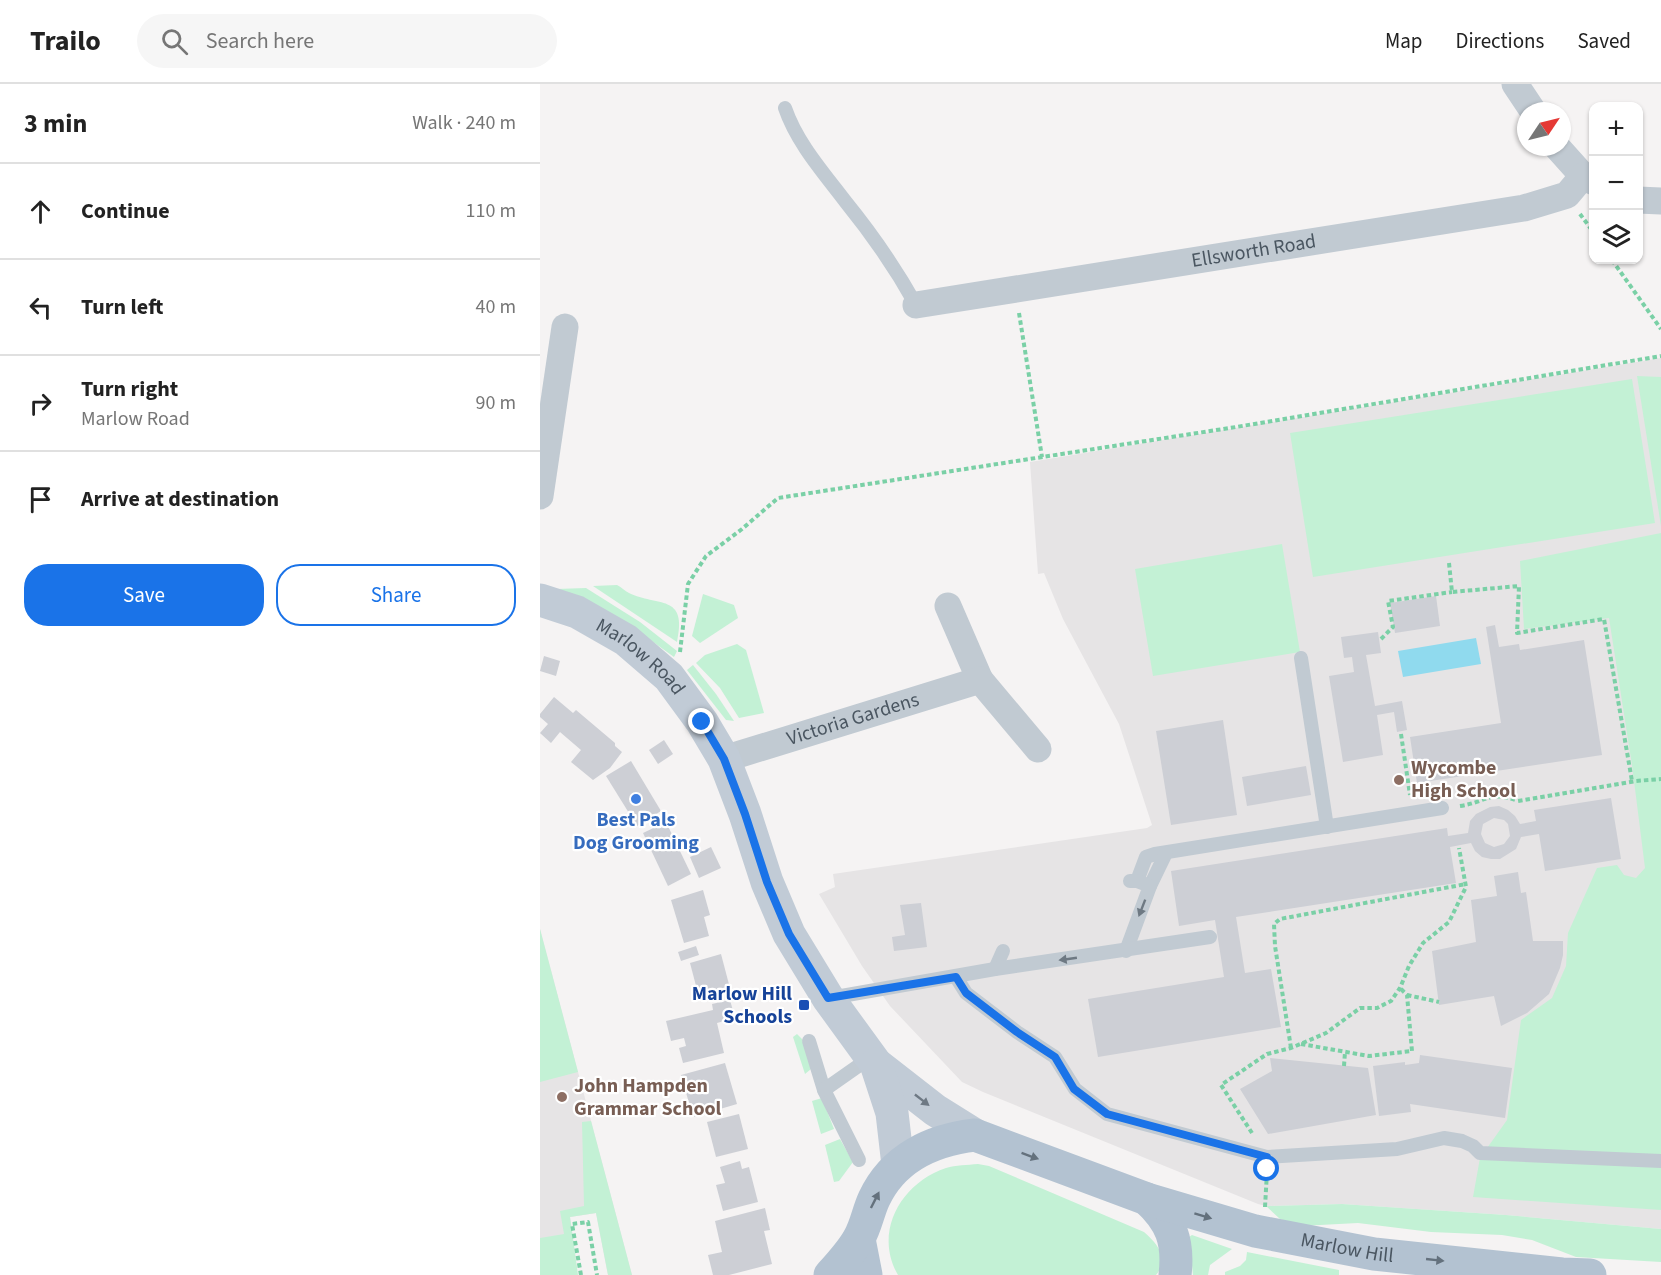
<!DOCTYPE html>
<meta charset="utf-8">
<style>
:root{--surface:#fff;--page:#f6f6f6;--text:#222;--muted:#767676;--line:#e0e0e0;--accent:#1a73e8}
body{margin:0;font-family:"Source Sans 3",sans-serif;background:var(--page);color:var(--text)}
.controls{position:absolute;right:18px;top:18px;display:grid;overflow:hidden;border-radius:12px;box-shadow:0 2px 4px #0004}
.controls button{width:54px;height:54px;display:grid;place-items:center;padding:0;border:0;border-bottom:2px solid var(--line);background:var(--surface);color:var(--text);font:30px sans-serif}
.compass{position:absolute;left:977px;top:18px;width:54px;height:54px;border-radius:50%;background:var(--surface);box-shadow:0 2px 4px #0004;rotate:55deg}
.stop{position:absolute;width:18px;height:18px;margin:-14px;border:4px solid #1a73e8;border-radius:50%;background:#fff}
.stop.end{background:#1a73e8;border-color:#fff;box-shadow:0 2px 6px #0008}
.list{margin:0;padding:0;list-style:none}
h2{display:flex;justify-content:space-between;align-items:center;height:78px;margin:0;padding:0 24px;font-size:26px}
h2 small{font-size:20px;font-weight:400;color:var(--muted)}
.list li{display:grid;grid-template-columns:39px 1fr auto;gap:18px;align-items:center;box-sizing:border-box;height:96px;padding:0 24px;border-top:2px solid var(--line)}
.list b{display:block;font-size:22px;white-space:nowrap}
.list p{margin:0;font-size:20px;white-space:nowrap;color:var(--muted)}
.list em{font-size:20px;font-style:normal;color:var(--muted)}
.actions{display:flex;gap:12px;padding:18px 24px}
.actions a{flex:1;padding:14px 0;border:2px solid var(--accent);border-radius:24px;text-align:center;font-size:21px;color:var(--accent)}
.actions .main{background:var(--accent);color:#fff}
.icon{flex:none;width:33px;height:33px;fill:none;stroke:currentColor;stroke-width:2;stroke-linecap:round;stroke-linejoin:round}
.map{position:relative;flex:none;width:1121px;height:1191px;overflow:hidden}
header{display:flex;align-items:center;gap:36px;box-sizing:border-box;height:84px;padding:0 30px;background:var(--surface);border-bottom:2px solid var(--line)}
header strong{font-size:28px}
nav{display:flex;gap:33px;margin-inline-start:auto;font-size:21px}
.search{width:420px;height:54px;background:var(--page);display:flex;align-items:center;gap:15px;box-sizing:border-box;padding:0 21px;border-radius:33px;color:var(--muted);font-size:22px}
main{display:flex}
aside{flex:1;background:var(--surface)}
.map>svg:first-child{display:block}
.education{fill:#e6e4e5}
.green{fill:#c3f1d5}
.water{fill:#90daee}
.building{fill:#cdcfd5;fill-rule:evenodd}
.lines{fill:none;stroke-linecap:round;stroke-linejoin:round}
.path{stroke:#7ad0a6;stroke-width:4;stroke-dasharray:4.5 3;stroke-linecap:butt}
.lane{stroke:#c1cad2;stroke-width:14}
.street{stroke:#c1cad2;stroke-width:27}
.secondary{stroke:#c1cbd6;stroke-width:33}
.primary{stroke:#b3c2d1;stroke-width:33}
.oneway{fill:#6e7983}
.oneway2{fill:#6e7984}
.oneway3{fill:#64717d}
.route{stroke:#1a73e8;stroke-width:8}
.education-dot{fill:#8d6e63;stroke:#fff;stroke-width:2}
.shop-dot{fill:#3f7fe0;stroke:#fff;stroke-width:2}
.transit-dot{fill:#1a4fb4;stroke:#fff;stroke-width:2}
.labels{text-anchor:middle;dominant-baseline:central;stroke-width:4.5;stroke-linejoin:round;paint-order:stroke}
.street-label{font-size:20px;fill:#4a5661;stroke:#fff}
.education-label{font-size:20px;font-weight:bold;fill:#785e54;stroke:#fff;text-anchor:start}
.shop-label{font-size:20px;font-weight:bold;fill:#366cbe;stroke:#fff}
.transit-label{font-size:20px;font-weight:bold;fill:#164399;stroke:#fff;text-anchor:end}
</style>
<header>
<strong>Trailo</strong>
<div class="search"><svg class="icon" aria-label="search" viewBox="0 0 24 24"><circle cx="10" cy="10" r="6"/><path d="M15 15l6 6"/></svg>Search here</div>
<nav><a>Map</a><a>Directions</a><a>Saved</a></nav>
</header>
<main>
<aside>
<h2>3 min<small>Walk · 240 m</small></h2>
<ul class="list">
<li><svg class="icon" aria-label="ahead" viewBox="0 0 24 24"><path d="M12 20V5M6 11l6-6 6 6"/></svg><div><b>Continue</b></div><em>110 m</em></li>
<li><svg class="icon" aria-label="left" viewBox="0 0 24 24"><path d="M17 20v-9H6M10 6l-5 5 5 5"/></svg><div><b>Turn left</b></div><em>40 m</em></li>
<li><svg class="icon" aria-label="right" viewBox="0 0 24 24"><path d="M7 20v-9h11M14 6l5 5-5 5"/></svg><div><b>Turn right</b><p>Marlow Road</p></div><em>90 m</em></li>
<li><svg class="icon" aria-label="arrive" viewBox="0 0 24 24"><path d="M6 21V4h12l-3 4 3 4H6"/></svg><div><b>Arrive at destination</b></div></li>
</ul>
<div class="actions"><a class="main">Save</a><a>Share</a></div>
</aside>
<div class="map">
<svg width="1121" height="1191" viewBox="0 0 1121 1191">
<rect width="100%" height="100%" fill="#f5f3f3"/>
<g class="education">
<polygon points="1121,274 1121,1145 966,1131 802,1120 726,1122 718,1120 443,1008 422,998 350,922 322,882 279,810 295,803 293,790 607,744 612,741 579,640 523,535 504,489 498,490 490,378"/>
<polygon points="0,845 92,1191 68,1191 56,1129 30,1133 37,1184 0,1187"/>
</g>
<g class="green">
<polygon points="1097,292 1121,293 1121,442"/>
<polygon points="1092,295 1115,439 773,493 750,349"/>
<polygon points="1121,449 1121,1126 933,1113 940,1074 967,1036 981,936 1012,914 1026,882 1028,849 1057,784 1077,781 1084,791 1096,794 1105,784 1092,681 1069,534 984,545 980,477"/>
<polygon points="742,460 760,568 613,592 595,485"/>
<path d="M77 501C81 503 85 507 89 509 117 523 148 509 137 558L53 502Z"/>
<polygon points="46,504 100,538 137,567 134,573 84,537 16,505"/>
<polygon points="163,510 194,521 198,534 160,559 152,552"/>
<polygon points="197,560 206,566 224,629 199,634 180,604 156,579 165,571"/>
<polygon points="153,581 176,610 194,637 186,636 147,586"/>
<polygon points="0,845 38,988 0,998"/>
<polygon points="257,950 262,955 271,985 265,990 253,953"/>
<polygon points="282,1014 294,1045 281,1050 272,1017"/>
<polygon points="51,1037 92,1191 68,1191 56,1129 30,1133 38,1191 0,1191 0,1154 24,1150 20,1127 44,1122 42,1038"/>
<polygon points="300,1055 313,1078 299,1097 294,1098 285,1061"/>
<path d="M438 1080 449 1082 604 1148C617 1159 630 1175 616 1191H358C333 1148 361 1099 406 1084 416 1081 427 1081 438 1080Z"/>
<polygon points="802,1120 966,1131 1121,1145 1121,1178 1036,1173 992,1156 962,1151 891,1148 818,1139 761,1142 740,1135 726,1122"/>
<polygon points="652,1151 692,1165 670,1181 668,1191 653,1191 649,1153"/>
<polygon points="707,1168 799,1186 799,1191 685,1191 685,1188 700,1182 706,1176"/>
</g>
<polygon class="water" points="936,554 941,580 863,593 858,567"/>
<g class="building">
<polygon points="896,512 900,542 855,549 850,519"/>
<polygon points="955,541 959,563 979,560 980,566 1044,556 1062,671 877,699 870,653 961,639 946,543"/>
<polygon points="838,548 841,569 826,571 835,622 862,617 867,646 857,648 854,628 837,631 843,671 803,678 789,592 814,588 812,573 804,574 801,553"/>
<polygon points="4,572 20,577 16,592 0,587"/>
<polygon points="14,613 33,629 36,626 75,659 75,662 82,668 70,684 53,696 31,678 41,666 20,648 11,659 0,649 8,640 0,633 0,630"/>
<polygon points="683,636 697,731 631,741 616,647"/>
<polygon points="124,656 133,670 118,680 109,666"/>
<polygon points="91,677 121,727 97,742 66,692"/>
<polygon points="766,682 771,711 707,722 702,693"/>
<path d="M1071 714 1081 775 1005 787 999 750 981 753 976 765 960 775H951L942 773 935 767 931 759 910 763 916 799 696 833 705 889 731 885 741 943 558 973 548 915 684 893 675 836 639 842 631 787 907 744 908 752 928 749 930 737 936 730 950 723 959 722 968 726 975 732 980 740 996 737 994 726ZM954 734 964 736 968 740 970 752 964 760 954 763 945 759 941 750 943 740Z"/>
<polygon points="126,738 151,790 128,802 103,749"/>
<polygon points="171,763 181,784 159,794 150,773"/>
<polygon points="978,788 981,809 986,808 993,857 1023,857 1023,871 1020,884 1009,910 987,929 961,942 954,912 899,921 892,867 936,858 931,816 957,812 954,792"/>
<polygon points="163,806 170,831 164,833 169,852 144,859 131,816"/>
<polygon points="381,819 387,863 354,867 352,853 365,851 360,821"/>
<polygon points="156,862 159,871 141,877 138,868"/>
<polygon points="181,870 191,908 160,917 150,879"/>
<polygon points="190,916 195,934 177,939 184,969 143,979 139,964 146,962 144,954 131,957 126,937 173,926 172,920"/>
<polygon points="880,971 972,984 965,1034 870,1020 871,1028 839,1032 833,982 865,978 865,981 879,979"/>
<polygon points="730,974 828,984 836,1031 728,1050 700,1005 732,987"/>
<polygon points="185,979 197,1020 153,1033 141,991"/>
<polygon points="199,1030 208,1065 176,1073 167,1038"/>
<polygon points="200,1077 202,1085 209,1083 218,1118 183,1127 176,1101 185,1099 180,1083"/>
<polygon points="225,1124 230,1146 224,1147 232,1180 189,1191 173,1191 168,1171 182,1168 175,1137"/>
</g>
<g class="lines">
<g class="path">
<polyline points="1040,130 1054,149"/>
<polyline points="1072,176 1121,245"/>
<polyline points="479,229 502,373"/>
<polyline points="909,479 912,508 979,502 977,549 1064,535 1092,697"/>
<polyline points="841,555 853,543 848,517 912,508"/>
<polyline points="140,568 148,500 166,472 202,445 238,414 696,343 1121,272"/>
<polyline points="861,650 870,711"/>
<path d="M920 722C947 718 949 706 978 717L1096 697 1121 695"/>
<polyline points="867,911 899,918"/>
<polyline points="761,960 829,972 872,967 867,911 860,904"/>
<polyline points="751,964 735,862 734,840 740,835 926,800"/>
<polyline points="804,982 805,968"/>
<polyline points="712,1049 681,1001 727,970 751,964 786,949 820,924 837,924 851,917 860,904 869,882 883,859 909,838 926,803 919,764"/>
<polyline points="725,1123 727,1088"/>
<polyline points="41,1191 32,1140 48,1138 57,1191"/>
</g>
<g class="lane">
<path d="M245 24C257 59 283 88 305 117 331 149 356 185 376 221"/>
<polyline points="761,574 787,743"/>
<polyline points="597,797 606,773 615,770 902,724"/>
<polyline points="610,802 626,769"/>
<polyline points="586,867 610,802 597,797 590,797"/>
<polyline points="455,885 463,867"/>
<polyline points="416,893 426,909 477,948 515,973 535,1005 567,1030 727,1073 857,1065 904,1054 922,1057 933,1062 940,1069 1121,1077"/>
<polyline points="290,914 455,885 670,853"/>
<polyline points="269,957 284,1006 319,1076"/>
<polyline points="284,1006 331,973"/>
</g>
<g class="street">
<polyline points="975,0 993,27"/>
<polyline points="1017,63 1043,92 1054,98"/>
<polyline points="1098,116 1121,117"/>
<path id="s1" d="M376 221 984 124 1027 111 1043 92"/>
<polyline points="0,412 25,243"/>
<polyline points="408,522 440,596"/>
<path id="s2" d="M184 675 440 596 498 665"/>
</g>
<g class="secondary">
<path id="s3" d="M0 516 37 528 86 556 129 593 162 638 184 675 205 730 227 798 249 850 288 914 336 980 395 1026 435 1051"/>
<polyline points="336,980 352,1029 358,1081"/>
</g>
<g class="primary">
<path d="M607 1115C631 1137 639 1157 635 1191"/>
<polyline points="319,1155 326,1191"/>
<path id="s4" d="M290 1191C300 1180 312 1167 319 1154 326 1142 328 1128 334 1115 353 1074 392 1056 435 1051L607 1115 715 1147 834 1170 1022 1190 1050 1191"/>
</g>
</g>
<defs><path id="oneway-solid" d="M-6-.8H1V-3.2L6.5 0L1 3.2V.8H-6Z" transform="scale(1.5)"/></defs>
<g class="oneway">
<use href="#oneway-solid" transform="translate(602 824) rotate(111)"/>
<use href="#oneway-solid" transform="translate(528 875) rotate(172)"/>
</g>
<use class="oneway2" href="#oneway-solid" transform="translate(382 1016) rotate(38)"/>
<g class="oneway3">
<use href="#oneway-solid" transform="translate(490 1072) rotate(20)"/>
<use href="#oneway-solid" transform="translate(335 1116) rotate(-63)"/>
<use href="#oneway-solid" transform="translate(663 1132) rotate(17)"/>
<use href="#oneway-solid" transform="translate(895 1176) rotate(6)"/>
</g>
<g class="lines">
<polyline class="route" points="162,638 184,675 205,730 227,798 249,850 288,914 416,893 426,909 477,948 515,973 534,1005 567,1030 727,1073 727,1085"/>
</g>
<g class="education-dot">
<circle cx="859" cy="696" r="6"/>
<circle cx="22" cy="1013" r="6"/>
</g>
<circle class="shop-dot" cx="96" cy="715" r="6"/>
<rect class="transit-dot" x="258" y="915" width="12" height="12" rx="3"/>
<g class="labels">
<g class="street-label">
<text stroke="none"><textPath href="#s1" startOffset="342">Ellsworth Road</textPath></text>
<text stroke="none"><textPath href="#s3" startOffset="117">Marlow Road</textPath></text>
<text stroke="none"><textPath href="#s2" startOffset="135">Victoria Gardens</textPath></text>
<text stroke="none"><textPath href="#s4" startOffset="604">Marlow Hill</textPath></text>
</g>
<g class="education-label">
<text x="871" y="684">Wycombe<tspan x="871" dy="23">High School</tspan></text>
<text x="34" y="1002">John Hampden<tspan x="34" dy="23">Grammar School</tspan></text>
</g>
<g class="shop-label">
<text x="96" y="736">Best Pals<tspan x="96" dy="23">Dog Grooming</tspan></text>
</g>
<g class="transit-label">
<text x="252" y="910">Marlow Hill<tspan x="252" dy="23">Schools</tspan></text>
</g>
</g>
</svg>
<div class="controls">
<button>+</button>
<button>−</button>
<button><svg class="icon" aria-label="layers" viewBox="0 0 24 24"><path d="M12 4l9 5-9 5-9-5zM3 14l9 5 9-5"/></svg></button>
</div>
<svg class="compass" viewBox="-18 -18 36 36"><path d="M0-13l5 13h-10z" fill="#e53935"/><path d="M0 13l5-13h-10z" fill="#767676"/></svg>
<div class="stop" style="left:727px;top:1085px"></div>
<div class="stop end" style="left:162px;top:638px"></div>
</div>
</main>
